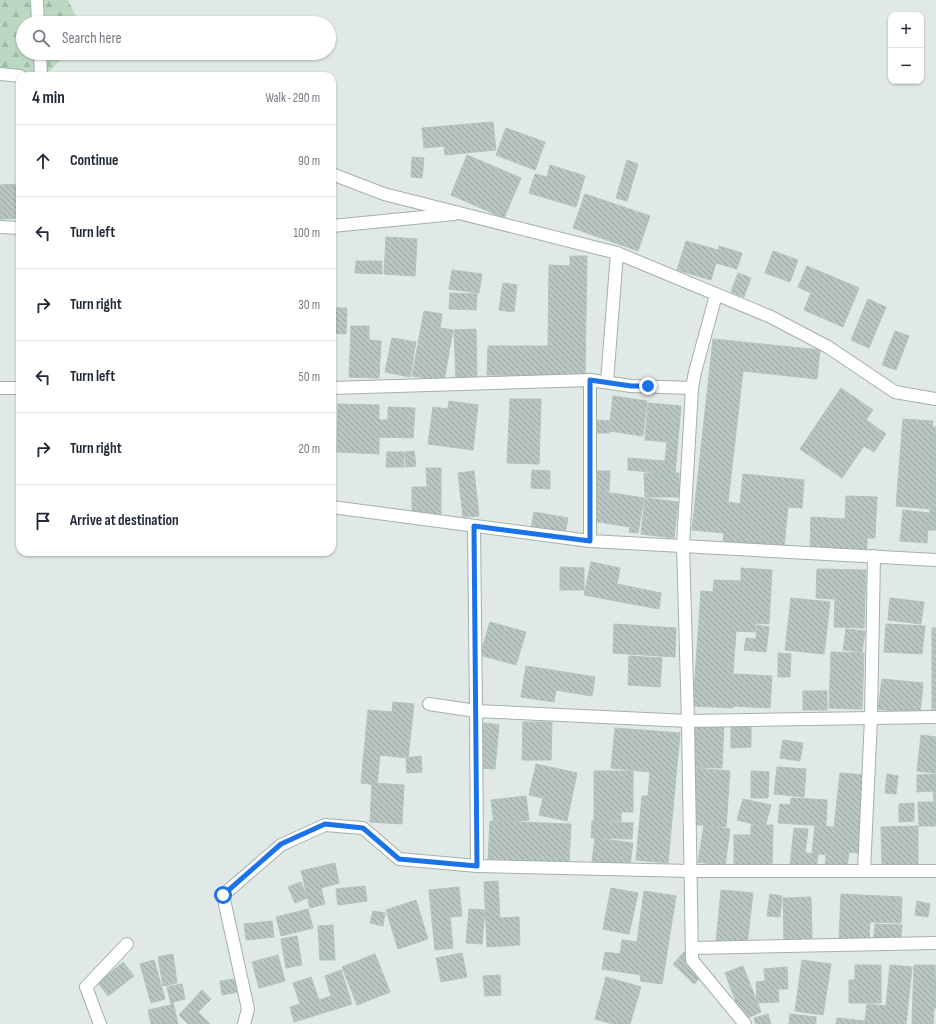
<!DOCTYPE html>
<meta charset="utf-8">
<style>
:root{--surface:#fff;--page:#f6f6f7;--text:#1f2937;--muted:#747a83;--line:#e0e1e3}
body{margin:0;font-family:"Sofia Sans Condensed",sans-serif;background:var(--page);color:var(--text)}
.controls{position:absolute;right:12px;top:12px;display:grid;overflow:hidden;border-radius:8px;box-shadow:0 1px 3px #0004}
.controls button{width:36px;height:36px;display:grid;place-items:center;padding:0;border:0;border-bottom:1px solid var(--line);background:var(--surface);color:var(--text);font:20px sans-serif}
.stop{position:absolute;width:12px;height:12px;margin:-9px;border:3px solid #1a73e8;border-radius:50%;background:#fff}
.stop.end{background:#1a73e8;border-color:#fff;box-shadow:0 1px 4px #0008}
.list{margin:0;padding:0;list-style:none}
h2{display:flex;justify-content:space-between;align-items:center;height:52px;margin:0;padding:0 16px;font-size:17px}
h2 small{font-size:13px;font-weight:400;color:var(--muted)}
.list li{display:grid;grid-template-columns:26px 1fr auto;gap:12px;align-items:center;box-sizing:border-box;height:72px;padding:0 16px;border-top:1px solid var(--line)}
.list b{display:block;font-size:15px;white-space:nowrap}
.list em{font-size:13px;font-style:normal;color:var(--muted)}
.icon{flex:none;width:22px;height:22px;fill:none;stroke:currentColor;stroke-width:2;stroke-linecap:round;stroke-linejoin:round}
.map{position:relative;flex:none;width:936px;height:1024px;overflow:hidden}
.search{position:absolute;background:var(--surface);box-shadow:0 1px 3px #0004;left:16px;top:16px;width:320px;height:44px;display:flex;align-items:center;gap:10px;box-sizing:border-box;padding:0 14px;border-radius:22px;color:var(--muted);font-size:15px}
.panel{position:absolute;background:var(--surface);box-shadow:0 1px 3px #0004;left:16px;top:72px;width:320px;height:484px;border-radius:12px}
.map>svg:first-child{display:block}
.forest{fill:url(#forest-firs)}
.building{fill:url(#building-back-hatch);stroke:#b3c2bc}
.lines{fill:none;stroke-linecap:round;stroke-linejoin:round}
.street-casing{stroke:#a4b0ac;stroke-width:14}
.street{stroke:#fff;stroke-width:12}
.route{stroke:#1a73e8;stroke-width:5}
</style>
<div class="map">
<svg width="936" height="1024" viewBox="0 0 936 1024">
<defs>
<pattern id="forest-firs" width="22" height="20" patternUnits="userSpaceOnUse"><rect width="22" height="20" fill="#bbd8c3"/><path d="M5 1l3.5 6h-7zM16 11l3.5 6h-7z" fill="#a0baa8"/></pattern>
<pattern id="building-back-hatch" width="6" height="6" patternUnits="userSpaceOnUse"><rect width="6" height="6" fill="#b9c6c1"/><path d="M-1 5l2 2M0 0l6 6M5-1l2 2" fill="none" stroke="#96a29d"/></pattern>
</defs>
<rect width="100%" height="100%" fill="#e0e9e5"/>
<polygon class="forest" points="0,0 68,0 79,23 23,23 23,53 68,53 44,76 20,76 0,74"/>
<g class="building">
<polygon points="493,122 496,150 445,155 444,146 424,148 422,128"/>
<polygon points="506,128 545,142 535,170 496,155"/>
<polygon points="467,155 521,178 504,218 451,195"/>
<polygon points="412,157 424,158 422,178 411,177"/>
<polygon points="627,160 638,164 627,201 616,198"/>
<polygon points="550,165 585,176 576,207 529,193 535,174 547,177"/>
<polygon points="20,184 20,218 0,219 0,185"/>
<polygon points="585,194 650,216 638,251 573,228"/>
<polygon points="386,237 417,239 415,276 384,274"/>
<polygon points="686,241 718,250 719,246 742,253 737,269 716,263 711,280 677,270"/>
<polygon points="773,251 798,260 790,282 765,273"/>
<polygon points="570,256 587,256 585,376 487,375 488,346 548,346 549,265 570,266"/>
<polygon points="356,261 382,261 382,274 355,273"/>
<polygon points="807,266 859,288 843,327 804,310 811,293 798,287"/>
<polygon points="452,270 482,274 479,293 449,289"/>
<polygon points="738,273 751,278 744,297 731,292"/>
<polygon points="503,283 517,285 514,312 499,310"/>
<polygon points="450,293 477,294 476,310 449,309"/>
<polygon points="868,299 886,307 869,348 851,340"/>
<polygon points="332,308 347,308 346,334 332,333"/>
<polygon points="424,311 442,314 440,328 453,330 444,381 412,376"/>
<polygon points="351,326 369,326 369,340 381,341 379,378 349,377"/>
<polygon points="476,329 477,379 456,380 454,330"/>
<polygon points="895,331 909,336 896,370 882,365"/>
<polygon points="392,338 416,342 410,377 385,372"/>
<polygon points="713,339 820,350 817,379 743,371 728,502 740,504 743,474 804,480 802,508 788,507 784,547 723,541 724,533 692,530"/>
<polygon points="841,388 873,410 866,420 886,434 874,452 864,446 842,478 800,449"/>
<polygon points="613,396 647,401 643,436 609,431"/>
<polygon points="510,399 541,399 539,464 507,463"/>
<polygon points="449,401 478,405 473,450 428,444 433,407 448,409"/>
<polygon points="648,403 681,406 675,474 628,470 628,458 665,461 667,442 645,440"/>
<polygon points="338,404 379,405 379,420 388,420 388,407 415,408 413,438 379,437 379,454 337,452"/>
<polygon points="903,419 933,421 932,427 936,427 936,530 928,530 930,509 896,506"/>
<polygon points="596,420 610,421 609,433 595,433"/>
<polygon points="414,451 416,466 406,467 405,452"/>
<polygon points="387,452 404,452 404,467 386,467"/>
<polygon points="426,468 441,468 441,520 412,520 412,487 427,487"/>
<polygon points="532,470 550,471 550,489 531,488"/>
<polygon points="474,471 479,516 463,517 458,473"/>
<polygon points="589,471 610,471 609,491 589,491"/>
<polygon points="644,473 679,473 679,497 645,497"/>
<polygon points="598,491 644,498 638,533 629,532 630,527 593,521"/>
<polygon points="846,496 877,497 875,538 867,538 867,551 810,549 811,517 845,519"/>
<polygon points="645,498 678,502 674,538 641,534"/>
<polygon points="903,510 929,513 927,543 900,541"/>
<polygon points="534,512 568,518 565,534 531,528"/>
<polygon points="591,562 620,568 617,584 661,593 659,609 584,595"/>
<polygon points="560,567 584,568 584,590 560,590"/>
<polygon points="741,568 772,570 769,624 756,623 755,632 736,631 733,674 772,676 770,708 733,706 733,708 693,706 701,591 713,592 714,580 741,581"/>
<polygon points="817,569 866,570 864,628 834,627 835,599 816,598"/>
<polygon points="791,598 830,602 824,654 785,650"/>
<polygon points="890,598 924,602 921,624 888,620"/>
<polygon points="490,622 526,632 516,665 480,655"/>
<polygon points="614,624 676,628 675,657 613,653"/>
<polygon points="886,624 925,626 922,654 884,652"/>
<polygon points="757,625 769,627 766,652 744,650 746,638 756,639"/>
<rect x="932" y="628" width="4" height="84"/>
<polygon points="846,629 865,631 862,652 843,650"/>
<polygon points="831,652 864,653 862,709 829,708"/>
<polygon points="778,653 791,654 790,677 778,677"/>
<polygon points="629,656 662,658 660,687 628,685"/>
<polygon points="526,666 595,677 592,696 556,690 554,702 521,697"/>
<polygon points="882,679 923,683 920,714 878,709"/>
<rect x="803" y="691" width="24" height="19"/>
<polygon points="393,702 414,704 408,758 380,755 377,785 361,783 368,710 392,712"/>
<polygon points="691,720 724,722 722,768 689,767"/>
<polygon points="523,722 552,722 551,760 522,760"/>
<polygon points="484,723 499,725 495,769 480,768"/>
<polygon points="731,724 751,724 751,747 731,748"/>
<polygon points="615,728 680,733 668,863 636,860 642,796 648,796 650,772 611,768"/>
<polygon points="921,735 936,737 936,773 917,771"/>
<polygon points="783,740 803,743 800,761 780,758"/>
<polygon points="421,756 422,772 407,773 406,758"/>
<polygon points="536,764 577,773 567,821 539,815 543,798 529,795"/>
<polygon points="777,767 806,769 804,797 774,794"/>
<polygon points="693,768 730,771 726,827 688,824"/>
<polygon points="594,771 633,771 633,812 621,812 621,821 594,821"/>
<polygon points="751,771 769,772 768,798 751,798"/>
<polygon points="840,773 865,775 858,853 849,852 847,868 825,866 826,855 812,853 815,826 834,827"/>
<polygon points="887,774 898,776 896,794 885,793"/>
<polygon points="936,774 936,801 934,801 933,791 917,792 917,775"/>
<polygon points="372,783 404,785 402,824 370,822"/>
<polygon points="526,796 529,820 494,824 491,800"/>
<polygon points="791,798 827,800 826,826 778,823 780,804 790,805"/>
<polygon points="743,799 771,805 765,827 737,820"/>
<polygon points="918,802 936,802 936,826 919,826"/>
<polygon points="914,803 914,821 899,822 899,804"/>
<polygon points="490,821 571,824 569,864 488,861"/>
<polygon points="592,821 633,823 632,839 591,838"/>
<polygon points="704,825 730,829 725,866 698,862"/>
<polygon points="751,825 773,825 772,868 734,868 734,835 751,835"/>
<polygon points="918,826 918,865 882,865 881,827"/>
<polygon points="794,828 808,829 805,853 818,854 816,869 790,865"/>
<polygon points="595,838 633,843 630,865 592,861"/>
<polygon points="335,863 339,883 321,888 325,904 310,908 301,871"/>
<polygon points="498,881 500,918 519,917 520,945 487,947 484,882"/>
<polygon points="301,882 307,898 295,903 288,887"/>
<polygon points="365,886 367,901 338,905 336,889"/>
<polygon points="459,887 462,916 450,917 453,948 435,950 429,890"/>
<polygon points="611,888 638,893 629,934 603,929"/>
<polygon points="721,890 753,893 747,945 716,942"/>
<polygon points="644,891 676,896 662,984 640,981 641,975 602,969 605,952 620,954 622,940 637,942"/>
<polygon points="770,894 782,896 780,917 767,916"/>
<polygon points="841,894 902,897 901,923 870,922 869,941 839,940"/>
<polygon points="811,897 812,940 784,941 783,898"/>
<polygon points="416,900 428,939 398,949 386,910"/>
<polygon points="917,901 930,904 928,917 915,915"/>
<polygon points="308,909 313,928 281,936 276,917"/>
<polygon points="469,909 485,910 482,944 466,943"/>
<polygon points="373,911 385,913 383,926 370,923"/>
<polygon points="272,921 274,937 246,940 244,924"/>
<polygon points="875,924 902,925 900,947 873,946"/>
<polygon points="333,925 335,960 320,960 318,926"/>
<polygon points="297,936 302,965 286,968 281,939"/>
<polygon points="684,952 705,972 694,984 673,964"/>
<polygon points="462,953 467,977 441,982 436,958"/>
<polygon points="173,954 177,983 163,986 158,957"/>
<polygon points="375,954 390,992 357,1005 342,967"/>
<polygon points="278,955 285,981 259,988 252,962"/>
<polygon points="154,960 165,999 151,1003 140,964"/>
<polygon points="802,960 831,964 823,1015 795,1011"/>
<polygon points="123,962 134,976 108,996 98,983"/>
<polygon points="855,965 881,965 881,1003 849,1003 849,980 855,980"/>
<polygon points="890,965 912,967 906,1024 836,1024 837,1018 865,1021 867,1004 886,1006"/>
<polygon points="914,965 935,965 936,1008 934,1008 933,1024 912,1024"/>
<polygon points="743,966 761,1012 743,1020 725,973"/>
<polygon points="787,967 788,989 778,989 779,1002 757,1003 756,982 765,981 764,969"/>
<polygon points="341,970 352,1004 294,1022 290,1007 300,1004 293,983 311,977 319,1000 331,996 325,976"/>
<polygon points="500,975 501,995 485,996 483,976"/>
<polygon points="606,977 641,987 630,1024 613,1024 595,1019"/>
<polygon points="235,979 237,992 222,995 220,981"/>
<polygon points="182,984 185,999 173,1002 178,1024 151,1024 148,1010 171,1005 167,987"/>
<polygon points="202,990 211,999 198,1012 210,1024 188,1024 179,1015"/>
<polygon points="768,1014 771,1024 756,1024 754,1018"/>
<polygon points="790,1014 816,1017 816,1024 789,1024"/>
</g>
<g class="lines">
<defs>
<g id="street">
<polyline points="37,0 38,23"/>
<polyline points="40,53 41,76"/>
<polyline points="0,74 20,76"/>
<polyline points="332,174 384,194 617,253 771,317 828,347 895,392 936,399"/>
<polyline points="332,226 454,214"/>
<polyline points="0,227 20,228"/>
<polyline points="716,295 695,372 692,388 683,545 688,721 692,960 745,1024"/>
<polyline points="590,380 590,541 936,560"/>
<polyline points="607,382 617,253"/>
<polyline points="0,388 20,388"/>
<polyline points="332,388 590,380 631,386 692,388"/>
<polyline points="332,507 590,541"/>
<polyline points="429,704 476,711 474,526"/>
<polyline points="477,866 476,711 688,721 936,717"/>
<polyline points="864,871 871,718 874,556"/>
<polyline points="692,948 936,943"/>
<polyline points="100,1024 86,987 127,944"/>
<polyline points="244,1024 248,1009 223,895 281,845 325,825 363,828 399,859 477,866 691,871 936,871"/>
</g>
</defs>
<use href="#street" class="street-casing"/>
<use href="#street" class="street"/>
</g>
<g class="lines">
<polyline class="route" points="223,895 281,844 325,824 363,828 399,859 477,866 474,526 590,541 590,380 631,386 648,386"/>
</g>
</svg>
<div class="controls">
<button>+</button>
<button>−</button>
</div>
<div class="stop" style="left:223px;top:895px"></div>
<div class="stop end" style="left:648px;top:386px"></div>
<div class="search"><svg class="icon" aria-label="search" viewBox="0 0 24 24"><circle cx="10" cy="10" r="6"/><path d="M15 15l6 6"/></svg>Search here</div>
<section class="panel">
<h2>4 min<small>Walk · 290 m</small></h2>
<ul class="list">
<li><svg class="icon" aria-label="ahead" viewBox="0 0 24 24"><path d="M12 20V5M6 11l6-6 6 6"/></svg><div><b>Continue</b></div><em>90 m</em></li>
<li><svg class="icon" aria-label="left" viewBox="0 0 24 24"><path d="M17 20v-9H6M10 6l-5 5 5 5"/></svg><div><b>Turn left</b></div><em>100 m</em></li>
<li><svg class="icon" aria-label="right" viewBox="0 0 24 24"><path d="M7 20v-9h11M14 6l5 5-5 5"/></svg><div><b>Turn right</b></div><em>30 m</em></li>
<li><svg class="icon" aria-label="left" viewBox="0 0 24 24"><path d="M17 20v-9H6M10 6l-5 5 5 5"/></svg><div><b>Turn left</b></div><em>50 m</em></li>
<li><svg class="icon" aria-label="right" viewBox="0 0 24 24"><path d="M7 20v-9h11M14 6l5 5-5 5"/></svg><div><b>Turn right</b></div><em>20 m</em></li>
<li><svg class="icon" aria-label="arrive" viewBox="0 0 24 24"><path d="M6 21V4h12l-3 4 3 4H6"/></svg><div><b>Arrive at destination</b></div></li>
</ul>
</section>
</div>
